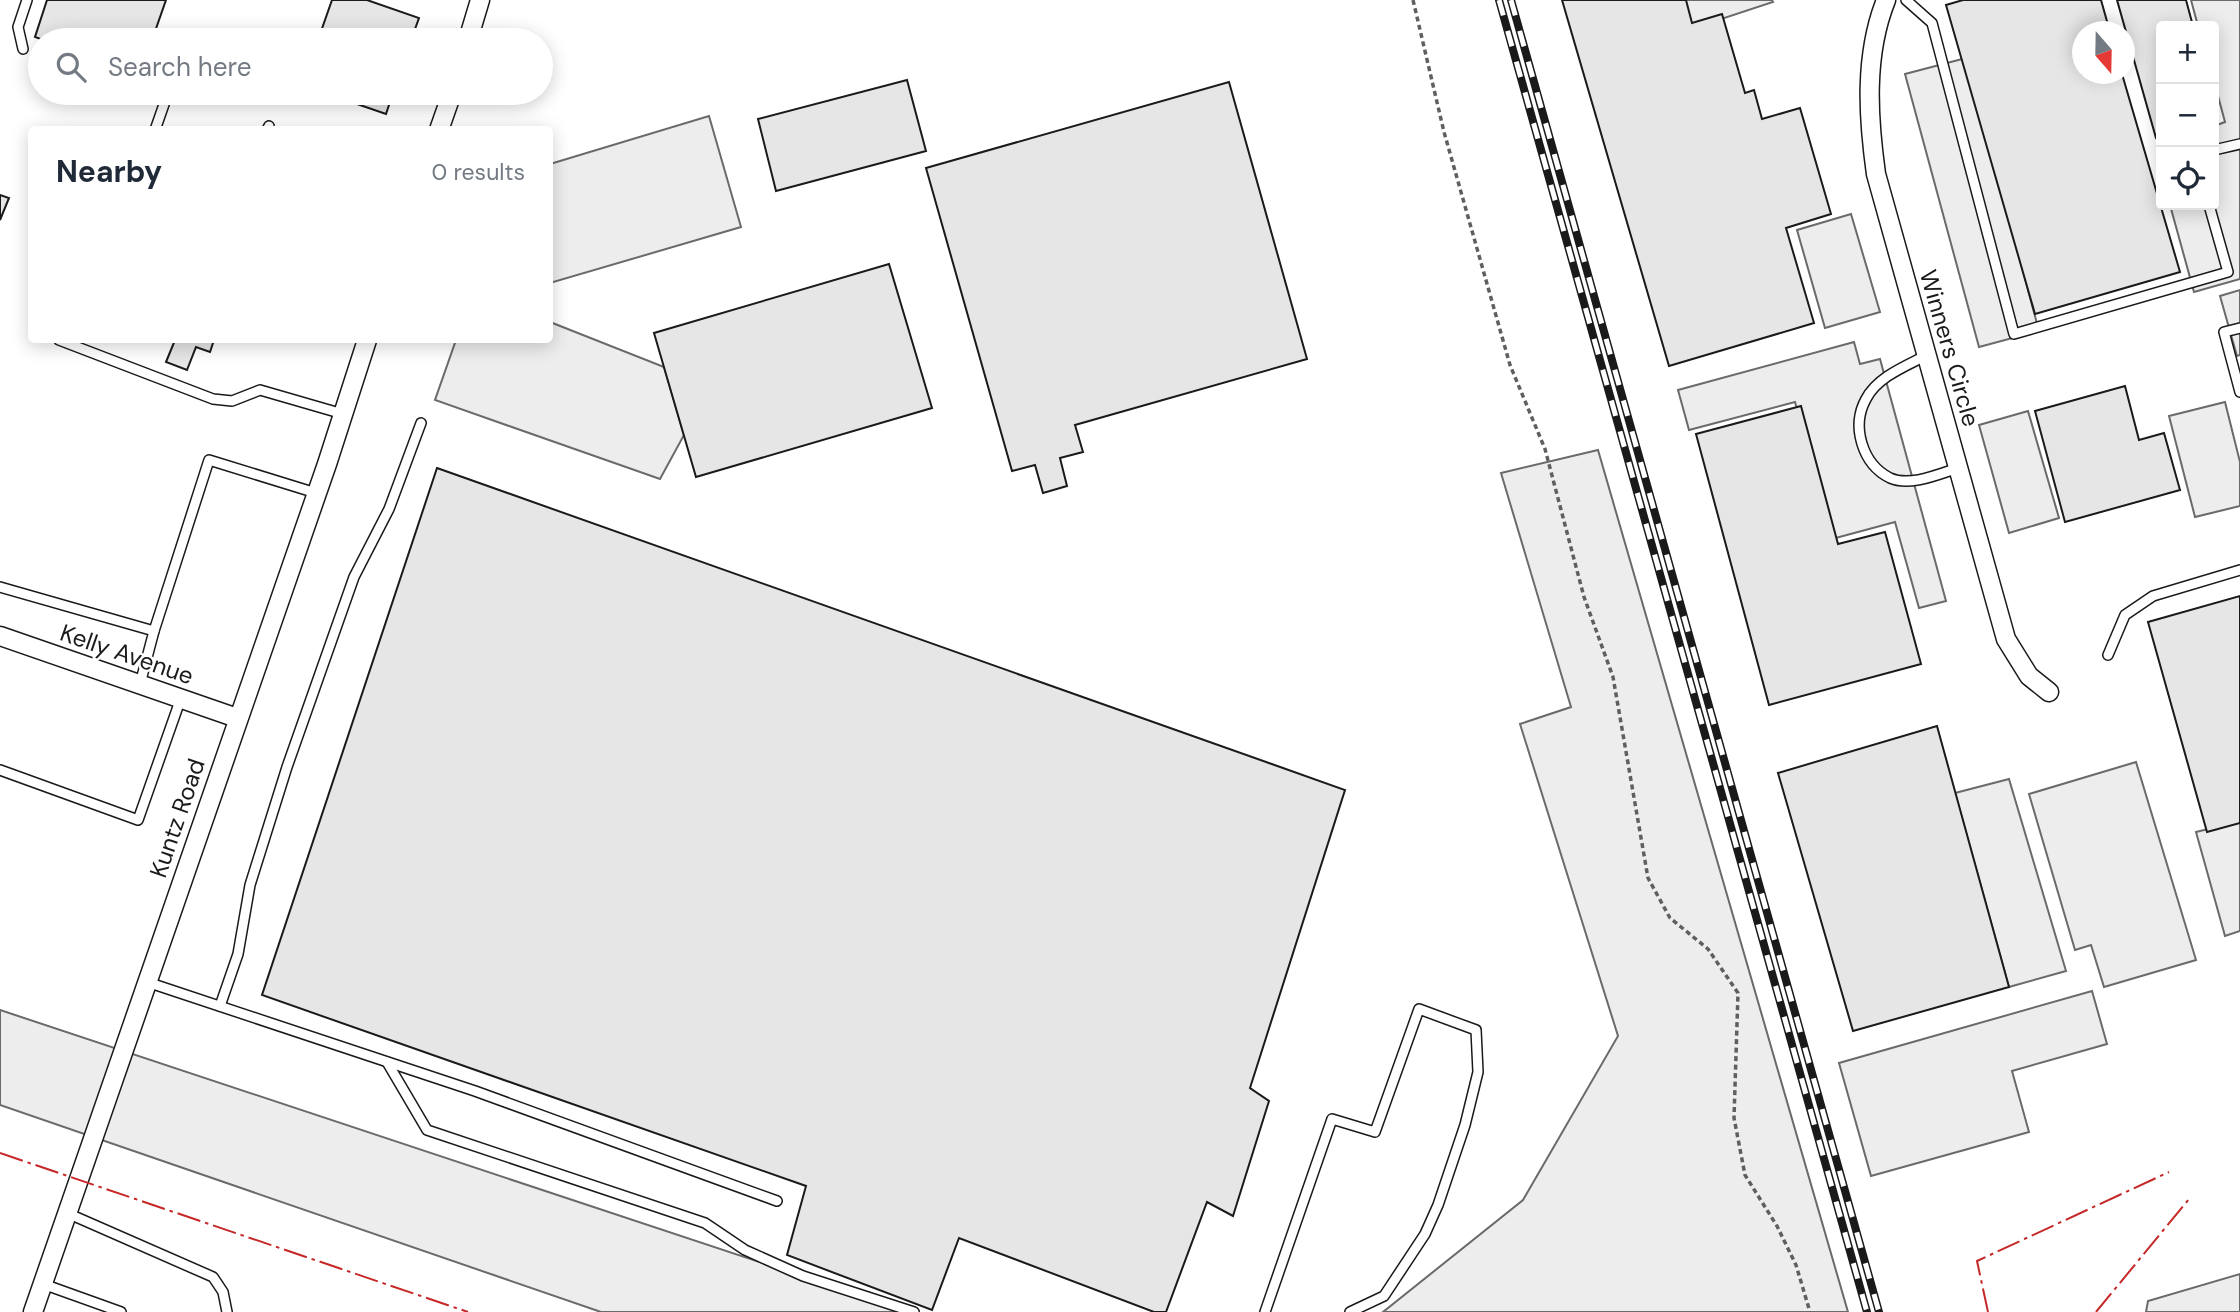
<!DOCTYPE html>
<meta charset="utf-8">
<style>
:root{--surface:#fff;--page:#f2f2f3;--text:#1f2937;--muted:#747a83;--line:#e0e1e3}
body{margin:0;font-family:"DM Sans",sans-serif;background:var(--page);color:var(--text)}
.controls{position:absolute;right:21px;top:21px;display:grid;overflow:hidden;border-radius:7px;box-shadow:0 4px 18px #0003}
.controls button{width:63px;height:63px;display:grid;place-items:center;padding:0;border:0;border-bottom:2px solid var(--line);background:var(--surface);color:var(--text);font:35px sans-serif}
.compass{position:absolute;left:2072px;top:21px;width:63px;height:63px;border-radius:50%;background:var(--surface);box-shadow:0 4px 18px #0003;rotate:160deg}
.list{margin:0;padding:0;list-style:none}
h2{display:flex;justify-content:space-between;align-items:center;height:91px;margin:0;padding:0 28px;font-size:30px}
h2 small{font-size:23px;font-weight:400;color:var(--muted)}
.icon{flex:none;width:38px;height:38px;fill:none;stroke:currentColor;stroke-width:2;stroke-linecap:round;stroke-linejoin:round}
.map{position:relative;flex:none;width:2240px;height:1312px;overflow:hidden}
.search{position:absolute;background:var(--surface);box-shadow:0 4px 18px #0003;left:28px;top:28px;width:525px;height:77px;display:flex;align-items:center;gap:18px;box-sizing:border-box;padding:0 24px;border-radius:38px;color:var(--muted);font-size:26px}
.panel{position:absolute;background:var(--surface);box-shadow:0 4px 18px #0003;left:28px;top:126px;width:525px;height:217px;border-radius:7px}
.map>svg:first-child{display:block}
.built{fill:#ededed;stroke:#6a6a6a;stroke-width:2}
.building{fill:#e6e6e6;stroke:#1a1a1a;stroke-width:2}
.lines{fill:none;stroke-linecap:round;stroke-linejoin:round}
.service-casing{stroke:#1a1a1a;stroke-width:12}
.minor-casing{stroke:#1a1a1a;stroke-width:21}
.path{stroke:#5f5f5f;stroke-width:3.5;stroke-dasharray:5 3.5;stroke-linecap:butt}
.service{stroke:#fff;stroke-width:9}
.minor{stroke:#fff;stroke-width:18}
.rail-casing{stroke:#1a1a1a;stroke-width:8}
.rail{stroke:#fff;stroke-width:5;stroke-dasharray:16;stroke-linecap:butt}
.power{stroke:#c62828;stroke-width:2;stroke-dasharray:24 5 3.5 5;stroke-linecap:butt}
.labels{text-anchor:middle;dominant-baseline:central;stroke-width:5;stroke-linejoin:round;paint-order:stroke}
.street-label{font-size:24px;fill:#1a1a1a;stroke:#fff}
</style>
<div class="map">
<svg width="2240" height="1312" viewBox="0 0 2240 1312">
<rect width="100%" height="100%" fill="#fff"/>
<g class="built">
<polygon points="1684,0 1772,0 1773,2 1691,29"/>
<polygon points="2191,0 2240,0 2240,279 2194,292 2170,205 2214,205 2214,126 2225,122 2214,81 2214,26 2198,26"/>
<polygon points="1966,58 2039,331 1979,347 1905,74"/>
<polygon points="709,116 741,227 550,283 550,164"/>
<polygon points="1851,214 1880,312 1825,328 1797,230"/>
<polygon points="2240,290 2240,355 2237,356 2220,296"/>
<polygon points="550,322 664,367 684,435 660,479 435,400 456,340 550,340"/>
<polygon points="1854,342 1860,364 1880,359 1946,601 1919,608 1895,522 1832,539 1795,402 1689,430 1678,390"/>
<polygon points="2225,402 2240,462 2240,506 2195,517 2169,416"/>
<polygon points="2028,411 2059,518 2009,533 1979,425"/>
<polygon points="1598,450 1848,1312 1383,1312 1523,1200 1618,1036 1520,724 1571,707 1501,473"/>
<polygon points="2136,762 2196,960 2104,987 2091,945 2075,950 2029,794"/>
<polygon points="2009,779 2066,971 2009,987 1955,793"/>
<polygon points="2240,821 2240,931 2225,936 2196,832"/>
<polygon points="2092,991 2107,1044 2012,1071 2029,1132 1871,1176 1839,1063"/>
<polygon points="0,1010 910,1312 601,1312 0,1105"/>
<polygon points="2240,1274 2240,1312 2146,1312 2148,1301"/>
</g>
<g class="building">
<polygon points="47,0 166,0 152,40 43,40 35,37"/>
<polygon points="332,0 367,0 419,18 411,40 318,40"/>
<polygon points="1562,0 1686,0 1692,23 1722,14 1745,93 1754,90 1762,119 1800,108 1831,214 1786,228 1814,323 1669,366"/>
<polygon points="1963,0 2101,0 2110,32 2082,32 2082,74 2122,74 2180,272 2035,314 1946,5"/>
<polygon points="2117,0 2186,0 2193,26 2161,26 2161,137 2156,138"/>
<polygon points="907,80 926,151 776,191 758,119"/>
<polygon points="1229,82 1307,359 1075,425 1083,452 1060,458 1067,486 1043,493 1035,465 1012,471 926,168"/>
<polygon points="325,93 393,93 386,114"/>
<polygon points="0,195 9,198 0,220"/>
<polygon points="889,264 932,408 696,477 654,333"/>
<polygon points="175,340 214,340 210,352 196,347 187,370 166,362"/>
<polygon points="2125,386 2139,440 2164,433 2180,490 2065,522 2035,411"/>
<polygon points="1801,406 1838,544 1885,532 1921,664 1769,705 1696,434"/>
<polygon points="437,468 1345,790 1250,1088 1269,1101 1233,1216 1207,1202 1166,1312 1154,1312 959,1238 932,1310 787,1255 806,1186 262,995"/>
<polygon points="2240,596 2240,823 2207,832 2148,622"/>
<polygon points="1937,726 2009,987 1853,1031 1778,773"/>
</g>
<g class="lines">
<defs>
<g id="service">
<polyline points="1906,0 1932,23 2014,334 2228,272 2209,205"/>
<polyline points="23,49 18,27 27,0"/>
<polyline points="155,130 168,93"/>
<polyline points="267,130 269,126"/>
<polyline points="2214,150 2240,144"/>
<polyline points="2240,328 2224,332 2240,392"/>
<polyline points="59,340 213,399 232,401 260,390 343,414"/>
<path d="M1927 355C1906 366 1877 377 1866 399 1851 426 1862 464 1890 478 1910 487 1939 474 1958 468"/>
<polyline points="0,587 154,631 140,684"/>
<polyline points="154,631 209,460 316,493"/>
<polyline points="2108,655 2125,615 2153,596 2240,570"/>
<polyline points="0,770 138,820 181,698"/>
<polyline points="147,982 475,1091 777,1201"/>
<polyline points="220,1006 238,954 250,885 287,767 354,577 389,509 421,423"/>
<polyline points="387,1062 427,1130 705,1223 745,1250 803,1276 914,1312"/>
<polyline points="67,1213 213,1277 223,1292 227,1312"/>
<polyline points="43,1284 121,1312"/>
<polyline points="1265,1312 1332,1119 1375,1132 1419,1009 1476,1030 1478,1072 1465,1125 1438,1205 1425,1234 1384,1296 1350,1312"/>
</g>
<g id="minor">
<path d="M1886 0C1864 55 1868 117 1876 174L2006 639 2029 676 2049 692"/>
<polyline points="468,40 480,0"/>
<polyline points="439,130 452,93"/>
<polyline points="0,636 237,718"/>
<polyline points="33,1312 327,464 367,340"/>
</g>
</defs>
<use href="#service" class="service-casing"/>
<use href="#minor" class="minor-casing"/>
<polyline class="path" points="1413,0 1444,132 1510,365 1545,449 1584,597 1613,677 1648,878 1670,918 1708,949 1738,993 1734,1118 1745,1175 1777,1226 1796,1265 1810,1312"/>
<use href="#service" class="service"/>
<use href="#minor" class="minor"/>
<defs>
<g id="rail">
<polyline points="1499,0 1867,1312"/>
<polyline points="1511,0 1879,1312"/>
</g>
</defs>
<use href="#rail" class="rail-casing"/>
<use href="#rail" class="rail"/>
<g class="power">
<polyline points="0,1153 468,1312"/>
<polyline points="1988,1312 1977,1261 2169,1172"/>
<polyline points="2096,1312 2189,1199"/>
</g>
</g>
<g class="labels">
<g class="street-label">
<text transform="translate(1950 348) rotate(74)">Winners Circle</text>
<text transform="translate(127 654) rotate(19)">Kelly Avenue</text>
<text transform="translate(177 818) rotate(-71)">Kuntz Road</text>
</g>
</g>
</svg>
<div class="controls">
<button>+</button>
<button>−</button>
<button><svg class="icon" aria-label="locate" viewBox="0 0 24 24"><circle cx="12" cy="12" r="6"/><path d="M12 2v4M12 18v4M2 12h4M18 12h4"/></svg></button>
</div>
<svg class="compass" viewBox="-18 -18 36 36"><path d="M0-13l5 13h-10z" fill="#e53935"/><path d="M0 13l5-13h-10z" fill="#747a83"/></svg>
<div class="search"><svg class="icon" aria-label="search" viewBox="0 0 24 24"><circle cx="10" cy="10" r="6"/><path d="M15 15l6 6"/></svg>Search here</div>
<section class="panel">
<h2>Nearby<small>0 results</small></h2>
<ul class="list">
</ul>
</section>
</div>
